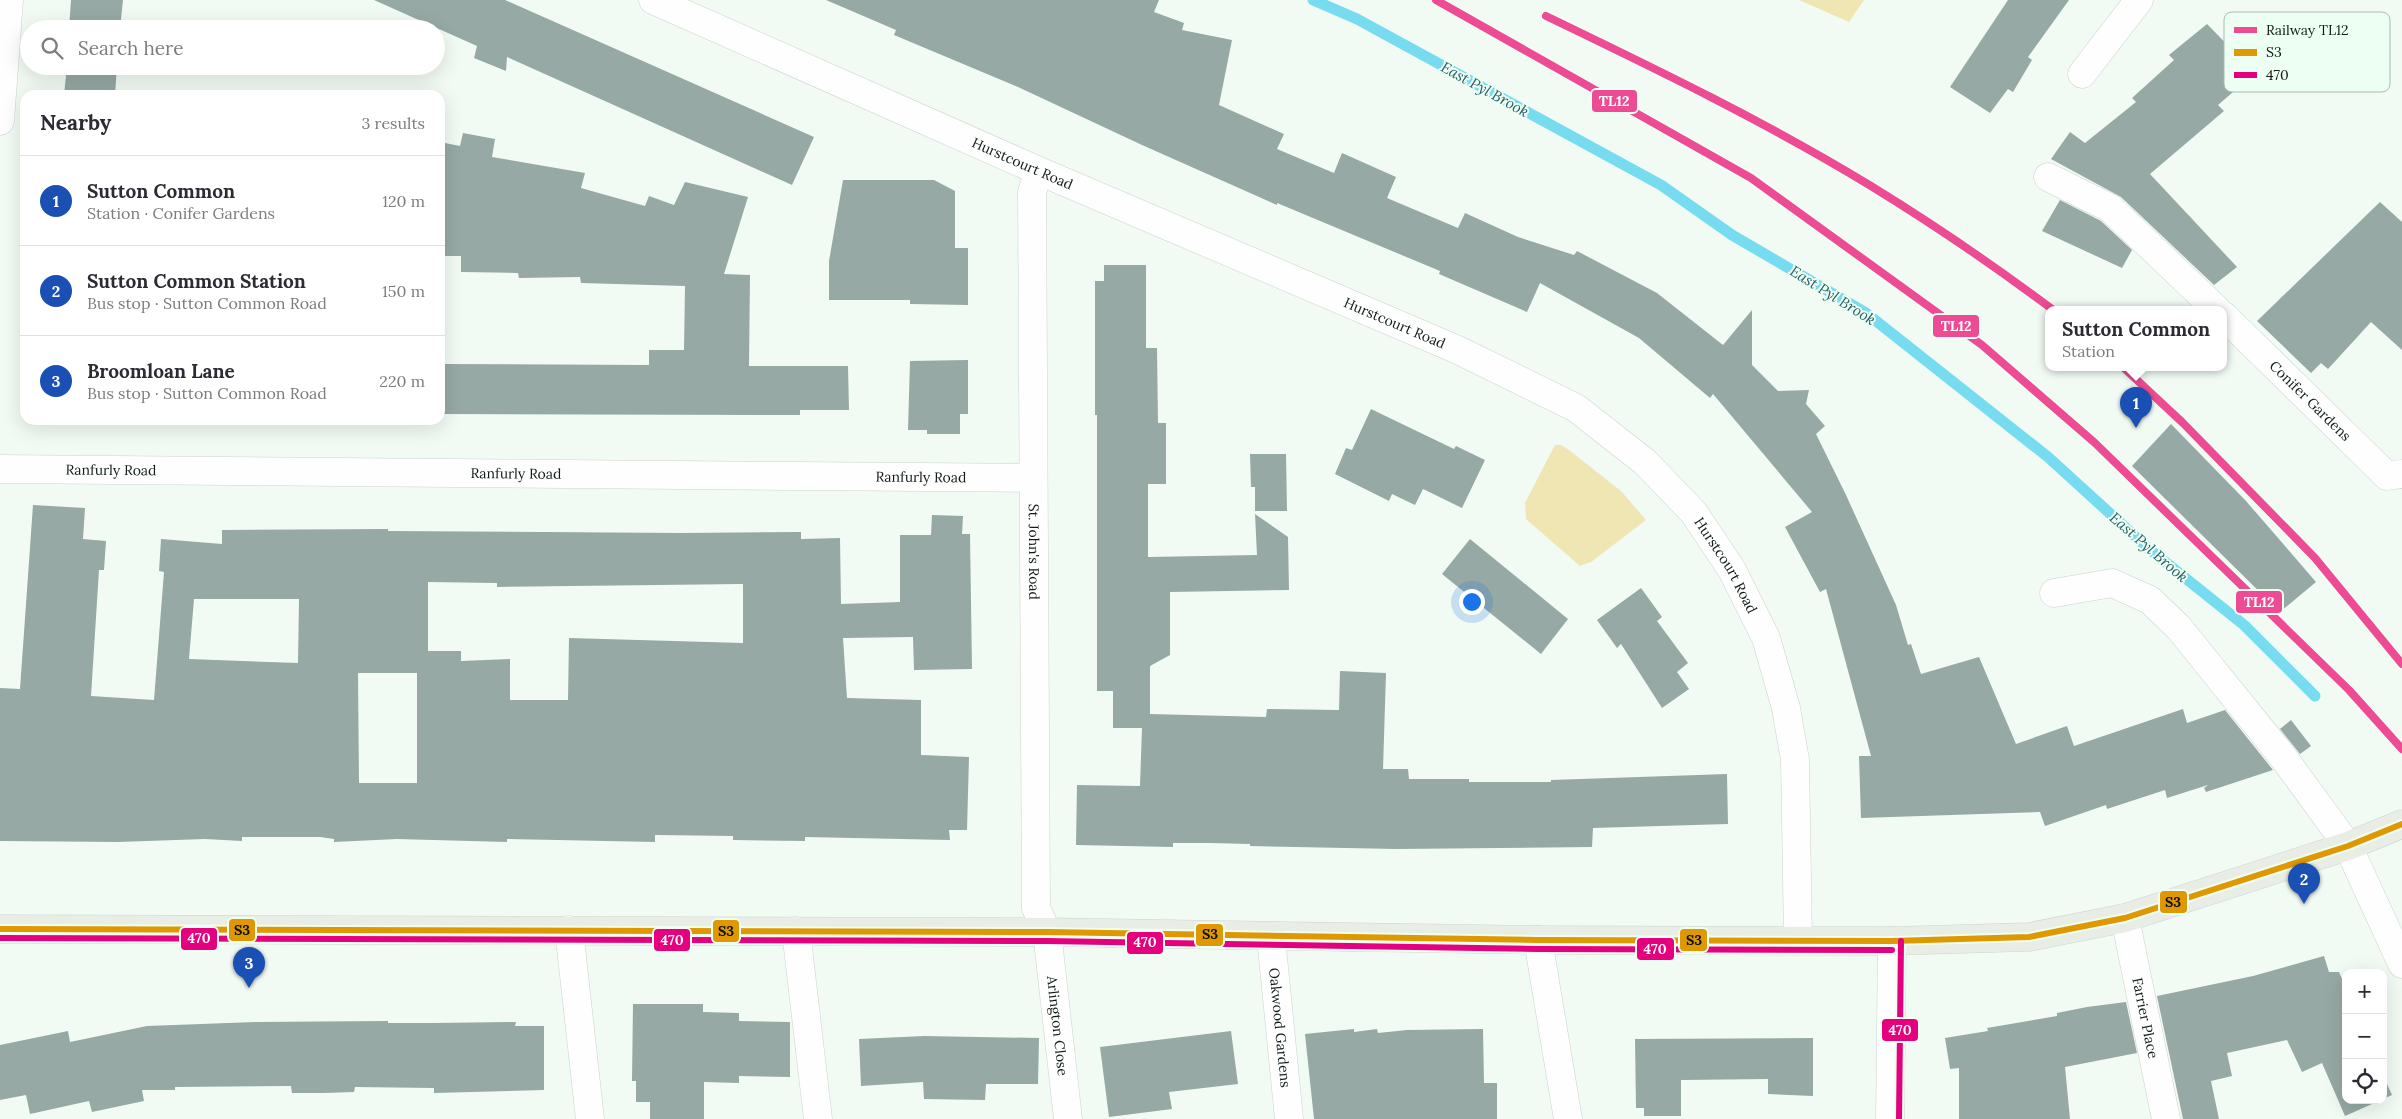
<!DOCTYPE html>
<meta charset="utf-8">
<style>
:root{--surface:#fff;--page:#f2f2f3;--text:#2b2b33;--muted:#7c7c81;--line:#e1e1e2;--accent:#ea580c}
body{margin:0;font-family:Lora,serif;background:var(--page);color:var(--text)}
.controls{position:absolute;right:15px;bottom:15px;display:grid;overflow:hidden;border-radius:10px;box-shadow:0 5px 20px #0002}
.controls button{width:45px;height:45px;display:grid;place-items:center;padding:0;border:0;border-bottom:1px solid var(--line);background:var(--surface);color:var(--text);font:25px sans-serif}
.you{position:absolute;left:1471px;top:601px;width:18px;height:18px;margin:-12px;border:4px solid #fff;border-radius:50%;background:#1a73e8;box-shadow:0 0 0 8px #1a73e833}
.badge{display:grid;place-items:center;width:32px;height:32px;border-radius:50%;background:var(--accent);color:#fff;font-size:16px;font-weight:700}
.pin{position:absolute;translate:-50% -41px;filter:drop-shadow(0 1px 2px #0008)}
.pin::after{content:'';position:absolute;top:26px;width:18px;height:15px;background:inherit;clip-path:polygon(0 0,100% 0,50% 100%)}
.popup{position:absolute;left:2045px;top:306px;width:182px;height:65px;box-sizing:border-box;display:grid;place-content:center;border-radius:10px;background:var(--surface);filter:drop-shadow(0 1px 4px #0005);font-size:16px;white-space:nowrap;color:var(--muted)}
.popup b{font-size:19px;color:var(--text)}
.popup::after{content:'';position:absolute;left:50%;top:100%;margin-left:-10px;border:10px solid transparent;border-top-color:var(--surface)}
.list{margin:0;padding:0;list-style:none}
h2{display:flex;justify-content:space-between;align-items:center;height:65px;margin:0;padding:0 20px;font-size:21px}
h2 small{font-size:16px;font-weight:400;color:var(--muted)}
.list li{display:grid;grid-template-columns:32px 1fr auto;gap:15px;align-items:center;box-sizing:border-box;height:90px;padding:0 20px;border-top:1px solid var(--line)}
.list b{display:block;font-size:19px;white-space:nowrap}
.list p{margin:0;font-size:16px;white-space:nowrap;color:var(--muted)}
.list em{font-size:16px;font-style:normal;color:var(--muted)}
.icon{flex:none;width:28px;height:28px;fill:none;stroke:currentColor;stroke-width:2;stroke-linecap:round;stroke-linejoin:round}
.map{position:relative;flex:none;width:2402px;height:1119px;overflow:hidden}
.search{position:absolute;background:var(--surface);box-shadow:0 5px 20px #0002;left:20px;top:20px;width:425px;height:55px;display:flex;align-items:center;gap:12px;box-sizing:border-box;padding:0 18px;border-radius:28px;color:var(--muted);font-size:19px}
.panel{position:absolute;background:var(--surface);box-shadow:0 5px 20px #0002;left:20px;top:90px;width:425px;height:335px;border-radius:15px}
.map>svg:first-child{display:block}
.green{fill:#f0e6b3}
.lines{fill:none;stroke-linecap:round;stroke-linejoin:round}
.stream{stroke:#77dcf0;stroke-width:11}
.building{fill:#96a9a4;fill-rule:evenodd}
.minor-casing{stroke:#cad4cd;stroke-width:29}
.major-casing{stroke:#cfd4d1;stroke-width:29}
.minor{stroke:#fdfefd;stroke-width:28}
.major{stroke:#e8ede5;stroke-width:28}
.bus-1-casing{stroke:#edfff2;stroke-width:10}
.bus-2-casing{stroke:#edfff2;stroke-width:10}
.bus-1{stroke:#e09802;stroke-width:6}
.bus-2{stroke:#e5007d;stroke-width:6}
.rail-1-casing{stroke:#edfff2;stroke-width:11}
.rail-1{stroke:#ee4b95;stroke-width:8}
.labels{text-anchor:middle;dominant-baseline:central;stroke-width:4;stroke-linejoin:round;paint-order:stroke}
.street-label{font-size:14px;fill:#111b14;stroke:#edfff2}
.water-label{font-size:15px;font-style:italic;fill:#265e6b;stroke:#edfff2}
.key{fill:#edfff2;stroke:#abbbaf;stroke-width:1}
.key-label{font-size:14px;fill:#111b14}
.line-badge{stroke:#edfff2;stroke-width:2}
.badge-label{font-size:14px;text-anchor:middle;font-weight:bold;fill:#fff}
.pale-badge-label{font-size:14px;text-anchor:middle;font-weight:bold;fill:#111}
</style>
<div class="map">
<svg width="2402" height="1119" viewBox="0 0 2402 1119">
<rect width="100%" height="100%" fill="#f1fbf4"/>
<g class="green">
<polygon points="1799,0 1864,0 1849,22"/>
<polygon points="1555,445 1561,445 1569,450 1621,491 1646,520 1591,562 1580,566 1526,519 1525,503"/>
</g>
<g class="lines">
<polyline class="stream" points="1313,0 1357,19 1661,185 1732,235 1866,313 2048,457 2149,549 2244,625 2315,696"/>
</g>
<g class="building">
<polygon points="71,0 123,0 120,29 69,29"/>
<polygon points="374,0 505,0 814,137 792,185 507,57 506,71 474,58 477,46"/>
<polygon points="826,0 1159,0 1154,12 1184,23 1182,30 1232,40 1219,105 1284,134 1277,149 1334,173 1342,153 1396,177 1387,198 1458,228 1465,213 1518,237 1574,255 1577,251 1657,293 1723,345 1752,310 1752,365 1778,391 1809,390 1806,404 1825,426 1816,434 1846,495 1896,605 1908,645 1911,644 1921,674 1979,657 2016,744 2067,726 2074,746 2183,709 2187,723 2225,710 2273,770 2206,792 2204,788 2208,785 2167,798 2165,790 2107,809 2106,805 2045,826 2040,812 1861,818 1859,756 1871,756 1826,589 1820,592 1785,527 1812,512 1713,394 1710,398 1639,338 1540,283 1527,312 1439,274 1440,271 1277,203 1277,205 1142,145 1018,87 894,35 896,30"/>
<polygon points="2008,0 2069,0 2028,57 2032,60 2013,92 2008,89 1990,113 1950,87"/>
<polygon points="2207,24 2255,73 2218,105 2224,111 2150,174 2237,267 2214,285 2121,197 2051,159 2070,132 2085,143 2136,102 2132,98 2174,60 2169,55"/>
<polygon points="67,66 117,66 115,95 64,95"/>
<polygon points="463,133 495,139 492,157 585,173 581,188 645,206 649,196 674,205 685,182 748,197 724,274 750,275 749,366 848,366 849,410 800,410 800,415 440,414 440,364 649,365 649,350 684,350 685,286 581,283 580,277 519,278 518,273 461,272 461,256 443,256 443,179 440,179 440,142 460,146"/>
<polygon points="843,180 934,180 955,191 955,248 968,248 968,305 910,304 910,300 829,300 829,261"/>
<polygon points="2060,200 2101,221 2132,250 2122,268 2042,231"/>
<polygon points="2380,202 2402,222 2402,350 2371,322 2328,369 2321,363 2311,373 2257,321"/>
<polygon points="1104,265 1146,265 1146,348 1157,348 1158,423 1166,423 1166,484 1148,484 1148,557 1257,555 1255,514 1288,537 1289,590 1170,592 1170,655 1150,666 1150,714 1266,717 1267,709 1339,710 1340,671 1386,673 1383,769 1408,769 1409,779 1469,779 1469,782 1551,782 1551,780 1727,774 1728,824 1593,828 1592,847 1397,849 1250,846 1250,844 1210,843 1173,843 1173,847 1076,845 1077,785 1140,786 1142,728 1113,728 1113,691 1097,691 1097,415 1095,415 1095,281 1104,281"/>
<polygon points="968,360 968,414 960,414 960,434 927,434 927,430 908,430 910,361"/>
<polygon points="1371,409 1454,449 1456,446 1485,460 1462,508 1423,489 1415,505 1392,494 1389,501 1335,474 1346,448 1352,450"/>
<polygon points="2171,424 2246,501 2316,582 2280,612 2132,466"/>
<polygon points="1250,454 1286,454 1287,511 1255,511 1255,487 1251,487"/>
<path d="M33 505 85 508 83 539 106 541 104 570H99L91 696 154 700 164 572 159 571 161 539 222 544V530L388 529V531L681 533 801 532V539L840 538 841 604 900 602V535H931L932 515 963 516 962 534H970L972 669 914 670 913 637 843 638 847 698 921 700V755L969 757 967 830H949L950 840 805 837V841L733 840V836L655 835V842L507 839V842L397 839 334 842V839L320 837H242V841L205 839 118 842 0 841V688L20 689ZM428 582 497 583V587L743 584V643L569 638 568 700H510V659L461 661V651H428ZM194 599H299L298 663 189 659ZM358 673H417V783H359Z"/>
<polygon points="1470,539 1568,619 1541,654 1442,574"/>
<polygon points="1641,588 1662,617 1657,621 1688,663 1677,672 1689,689 1662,708 1621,644 1617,648 1597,620"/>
<polygon points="2291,720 2311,746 2300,754 2280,729"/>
<polygon points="2324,956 2329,972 2339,972 2346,988 2346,1100 2381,1100 2345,1116 2322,1063 2302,1072 2287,1040 2227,1053 2232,1076 2211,1081 2219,1119 2183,1119 2157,996 2253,976"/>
<polygon points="2126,1002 2137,1053 2065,1067 2070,1119 1959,1119 1959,1068 1950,1069 1945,1038 1988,1031 1987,1028 2057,1016 2057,1013 2087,1007"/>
<polygon points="633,1004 703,1004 703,1012 739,1013 739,1021 790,1022 790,1077 739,1076 739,1083 704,1082 704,1119 650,1119 650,1102 636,1102 636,1081 632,1081"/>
<polygon points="388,1021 388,1023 434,1023 516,1022 515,1026 544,1026 544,1090 434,1093 434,1088 355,1087 354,1092 324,1093 292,1093 291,1086 175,1087 175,1090 142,1090 144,1101 92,1112 89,1101 30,1114 26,1095 0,1100 0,1045 68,1031 70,1042 147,1026 255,1022"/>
<polygon points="1354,1029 1354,1032 1377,1029 1378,1033 1407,1030 1483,1029 1484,1083 1497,1083 1497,1119 1314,1119 1305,1034"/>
<polygon points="1231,1031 1238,1084 1169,1092 1172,1109 1109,1117 1100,1047"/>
<polygon points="924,1036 1039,1038 1038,1084 986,1084 985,1100 924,1099 923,1082 861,1086 859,1039"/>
<polygon points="1813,1038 1813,1096 1768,1094 1768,1079 1681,1080 1681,1116 1644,1116 1644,1108 1636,1108 1635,1039"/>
<polygon points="2383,1075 2392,1095 2383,1099"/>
</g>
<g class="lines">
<defs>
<g id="minor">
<path id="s1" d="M653 0 1039 171 1458 350 1576 408 1645 462 1694 513 1732 570 1766 638 1786 708 1795 760 1798 939"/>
<polyline points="2082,74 2139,0"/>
<polyline points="0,121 9,0"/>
<path id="s2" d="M1039 171 1032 192 1036 908 1047 932 1068 1119"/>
<polyline points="2048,177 2110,208 2216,309"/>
<path id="s3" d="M2224 316 2387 476 2402 474"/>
<path id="s4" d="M0 469 1033 478"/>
<polyline points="2054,593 2112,583 2150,600 2179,628 2283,757 2348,846 2402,964"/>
<path id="s5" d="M2125 918 2166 1119"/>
<polyline points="569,930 590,1119"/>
<polyline points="796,931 818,1119"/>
<path id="s6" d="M1271 937 1289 1119"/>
<polyline points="1538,940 1568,1119"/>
<polyline points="1890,1119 1892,941"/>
</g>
<polyline id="major" points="0,929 1047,932 1538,940 1892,941 2029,937 2125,918 2348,846 2402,824"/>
</defs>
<use href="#minor" class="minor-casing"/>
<use href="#major" class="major-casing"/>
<use href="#minor" class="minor"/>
<use href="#major" class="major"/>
<defs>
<polyline id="bus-1" points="0,929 1047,932 1538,940 1892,941 2029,937 2125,918 2348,846 2402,824"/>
<g id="bus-2">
<polyline points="0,938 1047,941 1538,949 1892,950"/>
<polyline points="1899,1119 1901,941"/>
</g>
</defs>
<use href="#bus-1" class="bus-1-casing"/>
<use href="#bus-2" class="bus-2-casing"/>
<use href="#bus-1" class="bus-1"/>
<use href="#bus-2" class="bus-2"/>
<defs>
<g id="rail-1">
<polyline points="1436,0 1751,178 1982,345 2095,443 2349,690 2402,749"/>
<path d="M1546 16C1656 69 1766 122 1871 186 1933 224 1993 265 2052 309"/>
<polyline points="2123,367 2183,423 2315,558 2402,664"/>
</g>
</defs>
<use href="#rail-1" class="rail-1-casing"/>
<use href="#rail-1" class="rail-1"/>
</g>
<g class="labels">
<g class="street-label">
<text stroke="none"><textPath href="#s1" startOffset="404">Hurstcourt Road</textPath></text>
<text stroke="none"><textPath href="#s1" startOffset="809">Hurstcourt Road</textPath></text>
<text stroke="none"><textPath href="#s3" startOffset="121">Conifer Gardens</textPath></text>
<text stroke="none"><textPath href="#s4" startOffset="111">Ranfurly Road</textPath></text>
<text stroke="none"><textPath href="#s4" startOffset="516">Ranfurly Road</textPath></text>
<text stroke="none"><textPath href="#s4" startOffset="921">Ranfurly Road</textPath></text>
<text stroke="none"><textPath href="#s2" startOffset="382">St. John's Road</textPath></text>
<text stroke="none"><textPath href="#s1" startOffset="1229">Hurstcourt Road</textPath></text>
<text stroke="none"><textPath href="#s5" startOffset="102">Farrier Place</textPath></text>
<text stroke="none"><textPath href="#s2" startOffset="859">Arlington Close</textPath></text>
<text stroke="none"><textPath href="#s6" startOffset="91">Oakwood Gardens</textPath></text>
</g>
<g class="water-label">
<text transform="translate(1485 89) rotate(29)">East Pyl Brook</text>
<text transform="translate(1833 295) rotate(32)">East Pyl Brook</text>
<text transform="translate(2149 547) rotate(41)">East Pyl Brook</text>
</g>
</g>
<rect x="2224" y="12" width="166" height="80" rx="8" class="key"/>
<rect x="2234" y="27" width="23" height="6" fill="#ee4b95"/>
<rect x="2234" y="49" width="23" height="7" fill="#e09802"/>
<rect x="2234" y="72" width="23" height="6" fill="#e5007d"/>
<g class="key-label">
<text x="2266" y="35">Railway TL12</text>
<text x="2266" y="57">S3</text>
<text x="2266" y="80">470</text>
</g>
<g class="line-badge">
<rect x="1591" y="89" width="47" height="24" rx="5" fill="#ee4b95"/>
<rect x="1932" y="314" width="48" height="24" rx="5" fill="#ee4b95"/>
<rect x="2235" y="590" width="48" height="24" rx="5" fill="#ee4b95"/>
<rect x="2159" y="890" width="29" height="24" rx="5" fill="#e09802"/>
<rect x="228" y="918" width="28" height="24" rx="5" fill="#e09802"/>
<rect x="712" y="919" width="28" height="24" rx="5" fill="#e09802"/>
<rect x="1195" y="923" width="29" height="24" rx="5" fill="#e09802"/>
<rect x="180" y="927" width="38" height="24" rx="5" fill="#e5007d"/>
<rect x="653" y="928" width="38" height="24" rx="5" fill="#e5007d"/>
<rect x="1679" y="928" width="29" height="24" rx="5" fill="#e09802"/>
<rect x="1126" y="931" width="38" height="24" rx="5" fill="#e5007d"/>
<rect x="1636" y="937" width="39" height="24" rx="5" fill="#e5007d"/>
<rect x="1881" y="1018" width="38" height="24" rx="5" fill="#e5007d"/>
</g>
<g class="badge-label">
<text x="1614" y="106">TL12</text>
<text x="1956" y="331">TL12</text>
<text x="2259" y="607">TL12</text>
<text x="199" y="943">470</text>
<text x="672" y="945">470</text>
<text x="1145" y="947">470</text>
<text x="1655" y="954">470</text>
<text x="1900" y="1035">470</text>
</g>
<g class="pale-badge-label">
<text x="2173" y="907">S3</text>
<text x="242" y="935">S3</text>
<text x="726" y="936">S3</text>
<text x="1210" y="939">S3</text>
<text x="1694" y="945">S3</text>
</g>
</svg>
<div class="controls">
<button>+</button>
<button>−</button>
<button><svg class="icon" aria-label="locate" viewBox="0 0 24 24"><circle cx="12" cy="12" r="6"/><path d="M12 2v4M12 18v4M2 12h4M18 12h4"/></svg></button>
</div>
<div class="you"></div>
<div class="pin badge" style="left:2136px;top:428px;background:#1a4fb4">1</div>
<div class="popup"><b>Sutton Common</b>Station</div>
<div class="pin badge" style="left:2304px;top:904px;background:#1a4fb4">2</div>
<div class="pin badge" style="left:249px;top:988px;background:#1a4fb4">3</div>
<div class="search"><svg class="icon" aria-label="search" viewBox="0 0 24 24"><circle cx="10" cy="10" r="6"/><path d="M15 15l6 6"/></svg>Search here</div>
<section class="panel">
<h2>Nearby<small>3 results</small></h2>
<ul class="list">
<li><span class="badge" style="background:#1a4fb4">1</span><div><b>Sutton Common</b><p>Station · Conifer Gardens</p></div><em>120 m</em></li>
<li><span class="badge" style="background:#1a4fb4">2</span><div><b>Sutton Common Station</b><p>Bus stop · Sutton Common Road</p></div><em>150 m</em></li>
<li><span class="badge" style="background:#1a4fb4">3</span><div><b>Broomloan Lane</b><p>Bus stop · Sutton Common Road</p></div><em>220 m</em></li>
</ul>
</section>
</div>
